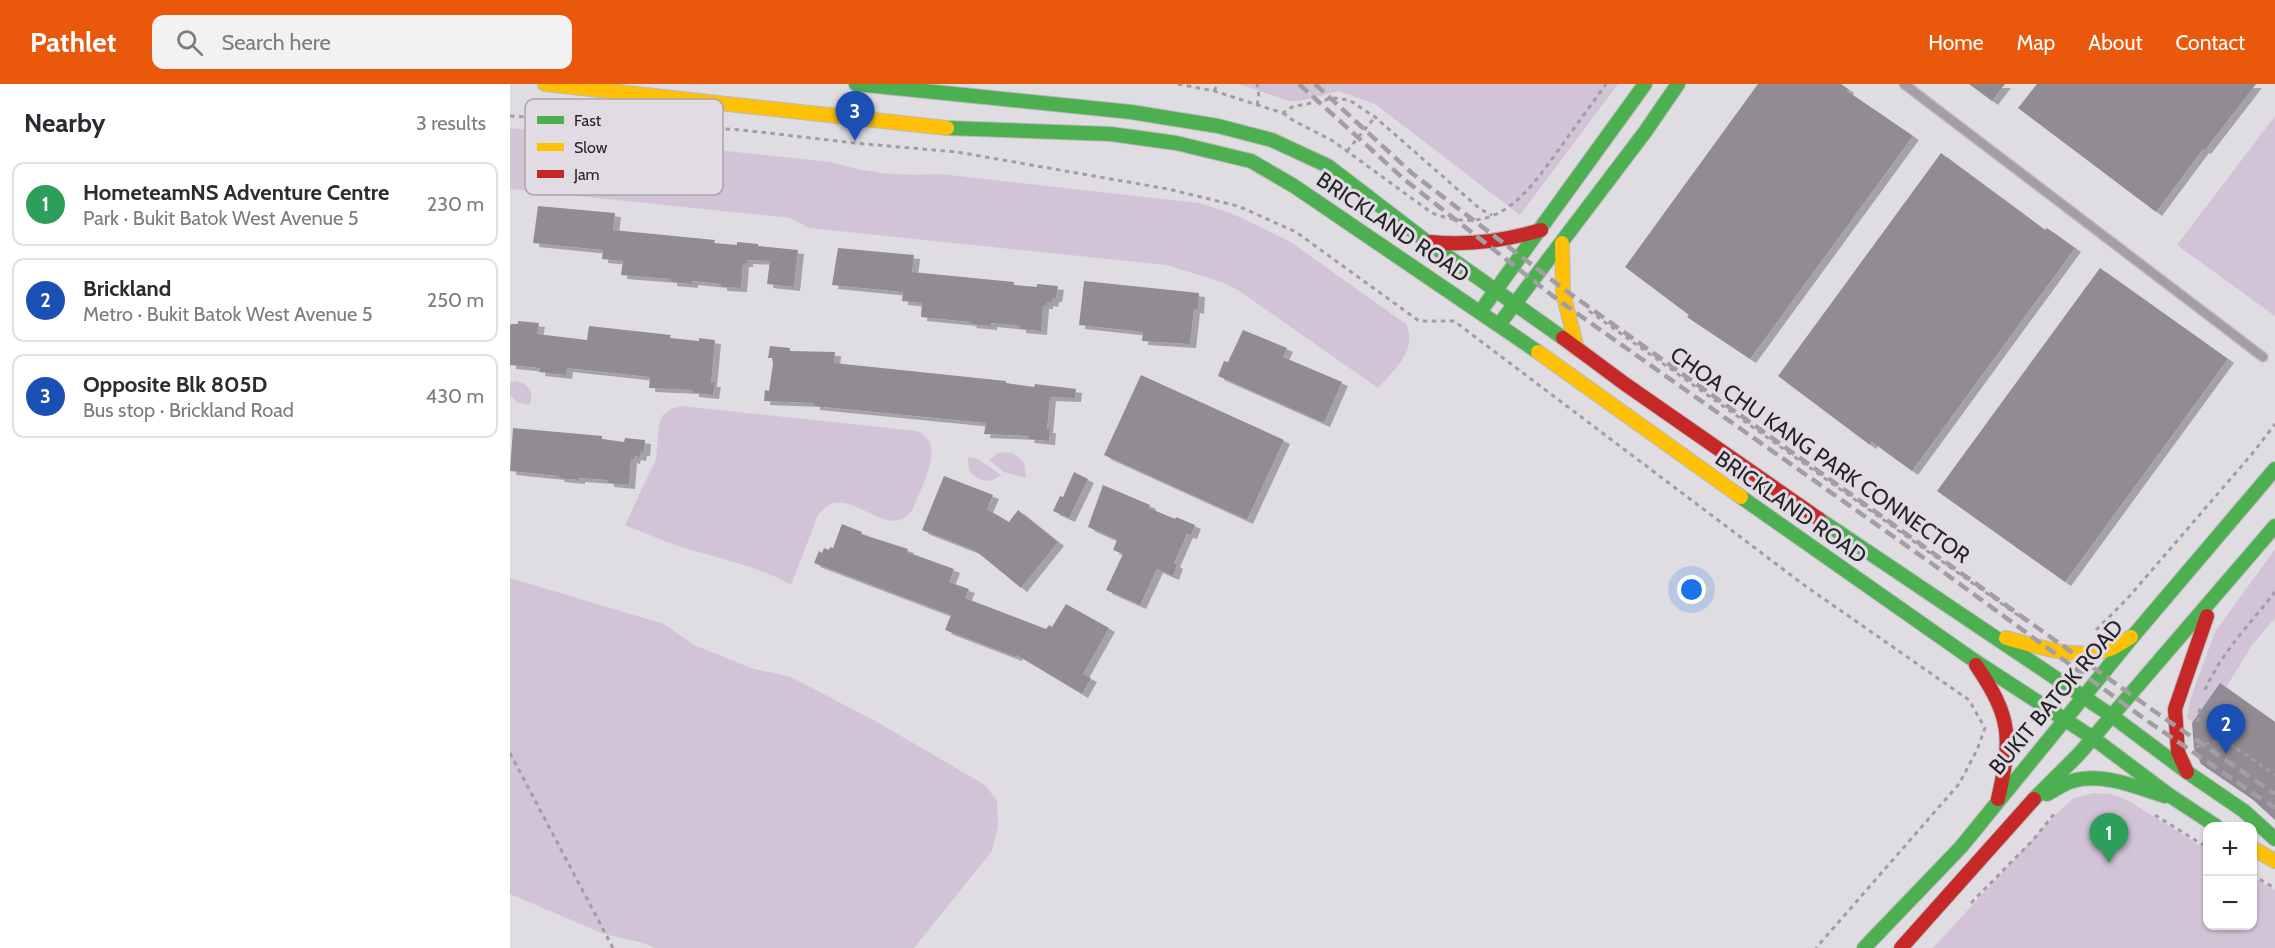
<!DOCTYPE html>
<meta charset="utf-8">
<style>
:root{--surface:#fff;--page:#f2f2f3;--text:#2b2b33;--muted:#7c7c81;--line:#e1e1e2;--accent:#ea580c}
body{margin:0;font-family:Cabin,sans-serif;background:var(--page);color:var(--text)}
.controls{position:absolute;right:18px;bottom:18px;display:grid;overflow:hidden;border-radius:12px;box-shadow:0 2px 4px #0004}
.controls button{width:54px;height:54px;display:grid;place-items:center;padding:0;border:0;border-bottom:2px solid var(--line);background:var(--surface);color:var(--text);font:30px sans-serif}
.you{position:absolute;left:1182px;top:506px;width:21px;height:21px;margin:-15px;border:4px solid #fff;border-radius:50%;background:#1a73e8;box-shadow:0 0 0 9px #1a73e833}
.badge{display:grid;place-items:center;width:39px;height:39px;border-radius:50%;background:var(--accent);color:#fff;font-size:20px;font-weight:700}
.pin{position:absolute;translate:-50% -50px;filter:drop-shadow(0 2px 3px #0008)}
.pin::after{content:'';position:absolute;top:32px;width:21px;height:18px;background:inherit;clip-path:polygon(0 0,100% 0,50% 100%)}
.list{margin:0;padding:0;list-style:none}
h2{display:flex;justify-content:space-between;align-items:center;height:78px;margin:0;padding:0 24px;font-size:26px}
h2 small{font-size:20px;font-weight:400;color:var(--muted)}
.list li{display:grid;grid-template-columns:39px 1fr auto;gap:18px;align-items:center;box-sizing:border-box;height:84px;margin:0 12px 12px;padding:0 12px;border:2px solid var(--line);border-radius:12px}
.list b{display:block;font-size:22px;white-space:nowrap}
.list p{margin:0;font-size:20px;white-space:nowrap;color:var(--muted)}
.list em{font-size:20px;font-style:normal;color:var(--muted)}
.icon{flex:none;width:33px;height:33px;fill:none;stroke:currentColor;stroke-width:2;stroke-linecap:round;stroke-linejoin:round}
.map{position:relative;flex:none;width:1765px;height:864px;overflow:hidden}
header{display:flex;align-items:center;gap:36px;box-sizing:border-box;height:84px;padding:0 30px;background:var(--accent);color:#fff}
header strong{font-size:28px}
nav{display:flex;gap:33px;margin-inline-start:auto;font-size:21px}
.search{width:420px;height:54px;background:var(--page);display:flex;align-items:center;gap:15px;box-sizing:border-box;padding:0 21px;border-radius:12px;color:var(--muted);font-size:22px}
main{display:flex}
aside{flex:1;background:var(--surface)}
.map>svg:first-child{display:block}
.green{fill:#d2c3d7}
.building{fill:#918c94;filter:url(#shadow)}
.lines{fill:none;stroke-linecap:round;stroke-linejoin:round}
.lane-casing{stroke:#bbb9bc;stroke-width:11}
.fast-casing{stroke:#bbb9bc;stroke-width:16}
.slow-casing{stroke:#bbb9bc;stroke-width:16}
.jam-casing{stroke:#bbb9bc;stroke-width:16}
.path{stroke:#a29da4;stroke-width:3;stroke-dasharray:4.5 4.5;stroke-linecap:butt}
.lane{stroke:#a49ca6;stroke-width:8}
.fast{stroke:#4caf50;stroke-width:14}
.slow{stroke:#ffc107;stroke-width:14}
.jam{stroke:#c62828;stroke-width:14}
.rail{stroke:#a39da4;stroke-width:4.5;stroke-dasharray:12 6;stroke-linecap:butt}
.labels{text-anchor:middle;dominant-baseline:central;stroke-width:6;stroke-linejoin:round;paint-order:stroke}
.street-label{font-size:22px;fill:#262427;stroke:#e1dce3}
.key{fill:#e1dce3;stroke:#a9a5ab;stroke-width:1.5}
.key-label{font-size:16px;fill:#262427}
</style>
<header>
<strong>Pathlet</strong>
<div class="search"><svg class="icon" aria-label="search" viewBox="0 0 24 24"><circle cx="10" cy="10" r="6"/><path d="M15 15l6 6"/></svg>Search here</div>
<nav><a>Home</a><a>Map</a><a>About</a><a>Contact</a></nav>
</header>
<main>
<aside>
<h2>Nearby<small>3 results</small></h2>
<ul class="list">
<li><span class="badge" style="background:#2e9e5b">1</span><div><b>HometeamNS Adventure Centre</b><p>Park · Bukit Batok West Avenue 5</p></div><em>230 m</em></li>
<li><span class="badge" style="background:#1a4fb4">2</span><div><b>Brickland</b><p>Metro · Bukit Batok West Avenue 5</p></div><em>250 m</em></li>
<li><span class="badge" style="background:#1a4fb4">3</span><div><b>Opposite Blk 805D</b><p>Bus stop · Brickland Road</p></div><em>430 m</em></li>
</ul>
</aside>
<div class="map">
<svg width="1765" height="864" viewBox="0 0 1765 864">
<defs>
<filter id="shadow"><feDropShadow dx="6" dy="4" stdDeviation="0" flood-color="#0004"/></filter>
</defs>
<rect width="100%" height="100%" fill="#e0dde2"/>
<g class="green">
<polygon points="729,0 1108,0 1010,131 865,20 829,7 790,17 779,17"/>
<polygon points="1765,32 1765,232 1667,161"/>
<path d="M0 44 321 78C360 90 390 92 431 90L689 119 723 130 779 157 896 240C908 266 885 285 868 304L728 206 709 197 656 181 299 144 280 134 0 105Z"/>
<path d="M6 297C19 300 25 309 19 321L7 318 0 312V299Z"/>
<path d="M172 322 407 347C438 360 411 402 403 425 381 457 350 413 323 419 317 421 312 427 308 431L281 501C250 483 215 476 181 466 158 459 137 450 115 441L146 375 149 340 153 331 161 325Z"/>
<polygon points="495,368 503,369 514,378 516,394 494,388 479,376 486,370"/>
<path d="M458 373 468 375 491 391C479 401 467 397 459 386Z"/>
<polygon points="1765,465 1765,534 1742,561 1712,610 1765,698 1677,634 1680,616 1705,548"/>
<polygon points="0,494 154,540 184,561 241,584 281,593 367,638 475,701 487,717 488,743 482,767 404,864 146,864 130,858 94,850 0,810"/>
<polygon points="1583,709 1601,710 1619,717 1697,766 1698,842 1742,842 1743,793 1765,806 1765,864 1423,864 1548,728 1564,714"/>
</g>
<g class="building">
<polygon points="1248,0 1331,0 1338,5 1337,7 1403,52 1240,275 1177,233 1179,231 1115,183"/>
<polygon points="1459,0 1495,0 1482,17"/>
<polygon points="1527,0 1746,0 1695,66 1693,65 1646,128 1508,24"/>
<polygon points="1431,69 1535,146 1537,144 1565,164 1402,387 1362,358 1360,361 1268,292"/>
<polygon points="28,122 105,129 103,146 205,156 204,159 227,161 227,158 248,160 248,162 288,166 284,203 257,200 260,177 237,176 237,179 233,179 231,204 211,203 211,200 182,197 182,200 161,198 161,195 111,191 113,177 92,175 93,166 23,159"/>
<polygon points="328,164 404,171 402,188 504,198 504,201 527,203 527,200 548,202 546,214 543,214 542,219 537,218 537,221 533,221 531,247 510,245 510,242 481,239 481,242 460,240 461,238 411,233 412,219 392,217 393,208 322,201"/>
<polygon points="1590,184 1718,275 1555,498 1427,407"/>
<polygon points="574,197 689,209 688,226 684,225 680,260 632,257 633,248 569,241"/>
<polygon points="8,237 29,239 27,250 77,256 79,242 161,251 160,254 189,257 189,254 205,256 201,299 205,299 203,311 183,309 183,306 139,304 140,293 57,284 56,291 29,288 30,284 0,281 0,242 1,240 8,240"/>
<polygon points="733,246 777,264 773,273 832,298 814,339 708,292 714,277 718,278"/>
<polygon points="260,262 280,264 280,267 325,268 324,279 496,297 496,299 524,303 525,300 566,305 565,314 540,313 537,345 540,345 539,357 518,355 519,352 474,350 476,339 304,322 304,319 254,317 255,306 259,307 263,280 262,274 258,274"/>
<polygon points="631,291 774,356 737,436 594,371"/>
<polygon points="3,344 92,352 92,355 114,358 115,354 135,356 134,368 131,368 130,373 125,372 124,376 121,375 119,401 98,399 98,396 69,394 69,396 48,394 49,392 0,387"/>
<polygon points="564,388 578,395 559,434 543,427 550,412 553,413"/>
<polygon points="434,392 483,411 477,425 499,438 508,426 548,458 511,504 466,467 412,446"/>
<polygon points="593,401 640,421 639,424 665,435 666,433 685,441 681,451 677,450 664,479 667,481 663,492 647,485 630,521 596,506 613,470 603,466 607,456 578,443"/>
<polygon points="332,440 352,448 351,450 398,465 397,468 444,485 439,498 459,505 455,514 536,545 539,541 542,543 556,520 599,544 573,590 581,594 572,610 507,571 506,573 435,546 441,531 304,479 309,467 312,469 314,464 319,466 320,463 323,464"/>
<polygon points="1710,599 1765,638 1765,736 1742,715 1691,680 1684,664 1682,639"/>
</g>
<g class="lines">
<defs>
<polyline id="lane" points="1394,0 1753,273"/>
<g id="fast">
<polyline points="346,0 621,28 708,42 762,56 818,82 916,157 1053,254"/>
<polyline points="437,44 601,50 666,59 741,77 784,102 1028,268"/>
<polyline points="975,221 1135,0"/>
<polyline points="994,234 1135,48 1168,0"/>
<polyline points="1231,413 1462,575 1583,654"/>
<polyline points="1309,435 1602,632"/>
<polyline points="1602,632 1677,688 1734,727 1765,755"/>
<polyline points="1583,654 1659,711 1706,742"/>
<path d="M1537 710C1545 706 1553 700 1562 697 1593 688 1626 703 1655 712L1659 711"/>
<polyline points="1524,715 1569,670 1765,442"/>
<polyline points="1354,864 1451,763 1624,551 1765,385"/>
</g>
<g id="slow">
<polyline points="35,0 437,44"/>
<polyline points="1052,159 1053,209 1067,265"/>
<polyline points="1028,268 1231,413"/>
<path d="M1496 554C1528 562 1567 577 1600 565 1607 562 1614 557 1621 553"/>
<polyline points="1742,764 1765,777"/>
</g>
<g id="jam">
<path d="M921 158C960 162 994 157 1031 146"/>
<polyline points="1053,254 1115,300 1309,435"/>
<path d="M1466 581C1502 634 1502 654 1488 715"/>
<polyline points="1677,688 1668,668 1665,625 1697,532"/>
<polyline points="1391,864 1524,715"/>
</g>
</defs>
<use href="#lane" class="lane-casing"/>
<use href="#fast" class="fast-casing"/>
<use href="#slow" class="slow-casing"/>
<use href="#jam" class="jam-casing"/>
<g class="path">
<polyline points="668,0 704,7 773,29 782,23 825,14 839,16 865,33 970,125 982,131"/>
<polyline points="704,7 708,0"/>
<polyline points="747,21 749,13 747,0"/>
<path d="M773 29 784 37 823 57 922 129C987 154 1016 111 1050 64 1065 43 1081 21 1096 0"/>
<polyline points="0,32 232,46 344,59 447,68 658,105 728,122 786,148 909,237 944,237 1294,501 1459,616 1475,644 1467,666 1449,700 1306,864"/>
<polyline points="837,67 865,33"/>
<polyline points="1079,227 1516,537"/>
<polyline points="1586,546 1617,515 1742,370 1765,340"/>
<path d="M1695 606C1711 569 1740 540 1765 508"/>
<polyline points="1688,638 1690,621"/>
<polyline points="1686,663 1713,655 1765,691"/>
<polyline points="0,669 103,864"/>
<polyline points="1645,731 1698,764"/>
<polyline points="1742,791 1765,804"/>
<polyline points="1461,819 1523,756 1544,730"/>
</g>
<use href="#lane" class="lane"/>
<use href="#fast" class="fast"/>
<use href="#slow" class="slow"/>
<use href="#jam" class="jam"/>
<g class="rail">
<polyline points="789,0 895,96 1048,216 1421,479 1636,636 1765,724"/>
<polyline points="805,0 903,90 1055,206 1644,627 1765,710"/>
</g>
</g>
<g class="labels">
<g class="street-label">
<text transform="translate(883 143) rotate(34)">BRICKLAND ROAD</text>
<text transform="translate(1310 371) rotate(35)">CHOA CHU KANG PARK CONNECTOR</text>
<text transform="translate(1281 423) rotate(35)">BRICKLAND ROAD</text>
<text transform="translate(1546 613) rotate(-50)">BUKIT BATOK ROAD</text>
</g>
</g>
<rect x="15" y="15" width="198" height="96" rx="9" class="key"/>
<rect x="27" y="32" width="27" height="8" fill="#4caf50"/>
<rect x="27" y="59" width="27" height="8" fill="#ffc107"/>
<rect x="27" y="86" width="27" height="8" fill="#c62828"/>
<g class="key-label">
<text x="64" y="42">Fast</text>
<text x="64" y="69">Slow</text>
<text x="64" y="96">Jam</text>
</g>
</svg>
<div class="controls">
<button>+</button>
<button>−</button>
</div>
<div class="you"></div>
<div class="pin badge" style="left:1599px;top:779px;background:#2e9e5b">1</div>
<div class="pin badge" style="left:1716px;top:670px;background:#1a4fb4">2</div>
<div class="pin badge" style="left:345px;top:57px;background:#1a4fb4">3</div>
</div>
</main>
